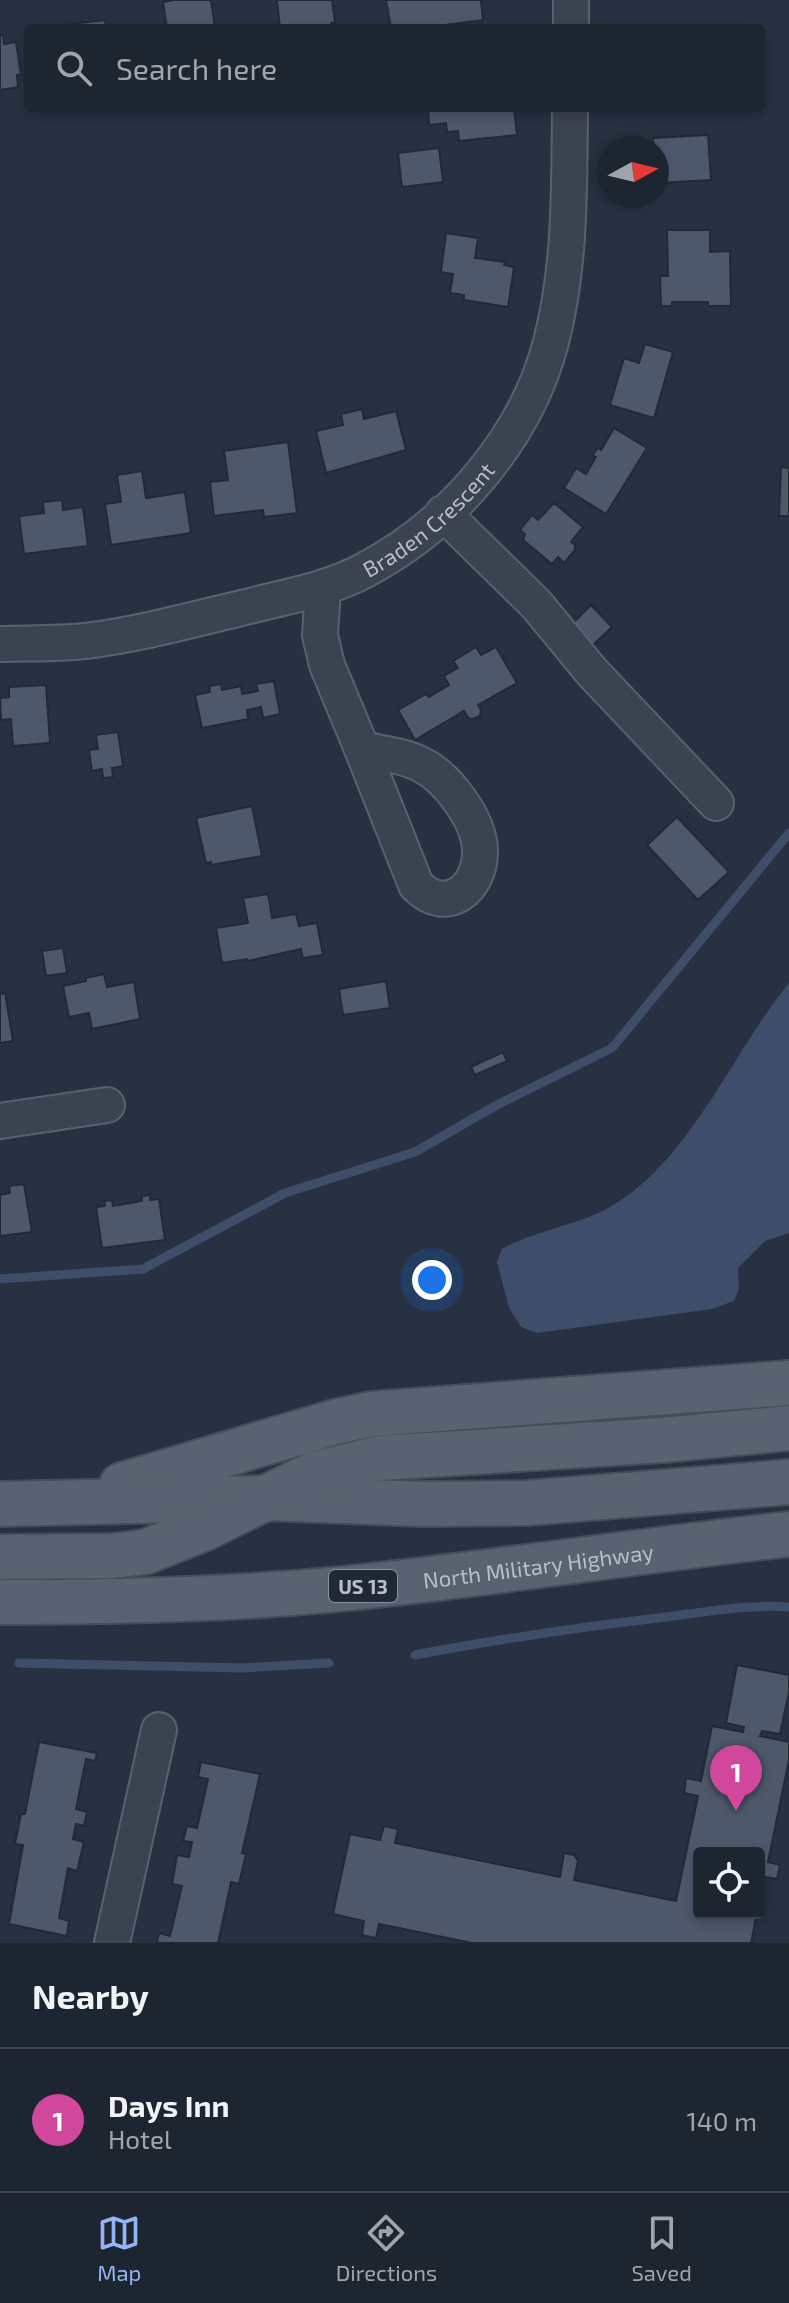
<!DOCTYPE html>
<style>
:root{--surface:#1d2531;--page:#252d39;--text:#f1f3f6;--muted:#a0a5ab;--line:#3b424d;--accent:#93b4f5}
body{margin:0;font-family:"Exo 2",sans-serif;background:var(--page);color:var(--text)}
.controls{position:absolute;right:24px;bottom:24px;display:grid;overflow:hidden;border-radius:8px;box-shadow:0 4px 12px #0003}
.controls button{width:72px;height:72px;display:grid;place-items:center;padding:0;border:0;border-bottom:2px solid var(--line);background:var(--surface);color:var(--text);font:40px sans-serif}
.compass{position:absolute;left:597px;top:136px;width:72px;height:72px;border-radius:50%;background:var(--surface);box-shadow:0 4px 12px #0003;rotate:82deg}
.you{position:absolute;left:432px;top:1280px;width:28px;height:28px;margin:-20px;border:6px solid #fff;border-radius:50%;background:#1a73e8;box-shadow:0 0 0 12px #1a73e833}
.badge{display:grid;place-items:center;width:52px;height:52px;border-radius:50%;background:var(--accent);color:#fff;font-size:26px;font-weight:700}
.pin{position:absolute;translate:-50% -66px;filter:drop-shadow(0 2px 4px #0008)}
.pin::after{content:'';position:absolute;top:42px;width:28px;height:24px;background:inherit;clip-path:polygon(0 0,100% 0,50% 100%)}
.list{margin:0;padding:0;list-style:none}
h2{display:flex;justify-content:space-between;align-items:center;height:104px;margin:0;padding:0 32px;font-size:34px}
h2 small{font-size:26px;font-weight:400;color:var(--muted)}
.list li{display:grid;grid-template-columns:52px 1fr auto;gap:24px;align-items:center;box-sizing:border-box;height:144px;padding:0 32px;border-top:2px solid var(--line)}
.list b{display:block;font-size:30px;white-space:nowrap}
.list p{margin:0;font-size:26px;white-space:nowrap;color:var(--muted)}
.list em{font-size:26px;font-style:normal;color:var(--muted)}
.icon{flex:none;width:44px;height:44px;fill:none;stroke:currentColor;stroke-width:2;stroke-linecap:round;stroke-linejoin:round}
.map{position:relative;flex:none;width:789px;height:1943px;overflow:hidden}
.search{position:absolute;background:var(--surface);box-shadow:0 4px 12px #0003;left:24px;right:24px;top:24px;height:88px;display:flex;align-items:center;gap:20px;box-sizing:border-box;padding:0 28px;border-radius:8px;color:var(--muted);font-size:30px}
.sheet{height:248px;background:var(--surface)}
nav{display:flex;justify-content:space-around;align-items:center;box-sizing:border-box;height:112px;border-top:2px solid var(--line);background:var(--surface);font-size:22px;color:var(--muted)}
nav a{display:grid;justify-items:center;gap:4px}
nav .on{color:var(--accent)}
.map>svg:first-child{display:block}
.water{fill:#3e4d69}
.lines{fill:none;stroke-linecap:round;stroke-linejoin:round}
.stream{stroke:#3e4d69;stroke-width:9}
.building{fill:#4d586a;stroke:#222a38;stroke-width:2}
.minor-casing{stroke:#59616e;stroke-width:38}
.major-casing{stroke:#454c5a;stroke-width:48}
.minor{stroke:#3b4351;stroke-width:34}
.major{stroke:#596270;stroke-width:44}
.labels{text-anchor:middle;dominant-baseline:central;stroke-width:6;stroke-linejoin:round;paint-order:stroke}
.shield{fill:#202836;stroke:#8a919e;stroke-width:2}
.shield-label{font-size:20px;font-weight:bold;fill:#b8becb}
.street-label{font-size:22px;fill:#b8becb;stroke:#202836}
</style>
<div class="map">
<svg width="789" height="1943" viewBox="0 0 789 1943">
<rect width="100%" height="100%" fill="#273141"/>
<path class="water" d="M789 983V1233L765 1241 738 1268 739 1289 734 1301 712 1309 537 1333 521 1327 509 1308 497 1262 502 1249C536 1230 579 1225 610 1207 689 1163 733 1051 789 983Z"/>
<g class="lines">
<g class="stream">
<polyline points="0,1279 143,1269 285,1193 415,1152 495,1106 612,1048 789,833"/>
<path d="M415 1655C498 1639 581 1627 666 1617 706 1612 748 1604 789 1607"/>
<polyline points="19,1663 242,1668 329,1663"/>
</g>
</g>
<g class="building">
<polygon points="174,0 211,0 215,28 167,28 163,2"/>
<polygon points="277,0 332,0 335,22 331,23 331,28 280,28"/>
<polygon points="386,0 481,0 483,20 422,28 391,28"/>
<polygon points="105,20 106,28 64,28 63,25"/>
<polygon points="0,35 3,35 4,44 16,42 21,74 17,75 18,87 0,90"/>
<polygon points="428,108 514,108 517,135 459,141 458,131 447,132 446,123 429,125"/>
<polygon points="708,135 711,180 657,183 657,148 654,148 653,138"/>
<polygon points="439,148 443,182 402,187 398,153"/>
<polygon points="667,230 710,230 710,252 730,251 731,306 708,306 708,302 672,302 672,306 661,306 660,276 668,276"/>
<polygon points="446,233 478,238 475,258 505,262 504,265 514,267 508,307 464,300 464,295 450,293 453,274 441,272"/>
<polygon points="645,344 673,352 654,418 610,405 624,358 639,363"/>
<polygon points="362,409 364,419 396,411 406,450 326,473 316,431 343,425 341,414"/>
<polygon points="614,428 647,448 606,514 564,488 576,468 586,474 596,457 592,455 598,448 601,450"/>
<polygon points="288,442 297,513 264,517 263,510 214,516 210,482 228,480 224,451"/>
<polygon points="781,467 789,468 789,516 779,516"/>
<polygon points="142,471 146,498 185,492 191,533 111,545 105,504 121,502 117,475"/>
<polygon points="62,500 63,510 83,507 88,546 24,554 19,516 44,513 43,502"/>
<polygon points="554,503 583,527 571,542 575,545 575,550 564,563 558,557 552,564 523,540 525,534 520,530 532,515 538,520"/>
<polygon points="591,605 612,627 592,646 572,624"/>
<polygon points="476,647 481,655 496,647 517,683 478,705 481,710 480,716 473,719 468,718 464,711 415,740 398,710 426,694 429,697 449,685 444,676 458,668 453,661"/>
<polygon points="274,681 280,714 263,718 261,707 247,710 248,719 202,728 195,695 210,692 209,686 221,684 222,690 241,686 242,694 258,691 256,684"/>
<polygon points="46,685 50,743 13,746 11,719 1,720 0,698 9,697 9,687"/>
<polygon points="118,732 123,766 112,768 113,777 103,778 102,769 92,771 89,750 98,749 96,735"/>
<polygon points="252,806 262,856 211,865 211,862 206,863 196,818"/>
<polygon points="677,817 729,872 698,900 647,845"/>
<polygon points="268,894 272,918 296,914 299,926 317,923 323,955 303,958 301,949 248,961 247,959 222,963 216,928 248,923 243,898"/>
<polygon points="63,948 67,973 46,976 42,951"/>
<polygon points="104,974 107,987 134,982 140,1019 92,1029 89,1013 69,1017 63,986 86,981 86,978"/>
<polygon points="386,981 390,1008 343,1015 339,989"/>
<polygon points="5,993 13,1041 0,1043 0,994"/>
<polygon points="503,1052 507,1061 475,1075 471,1067"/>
<polygon points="24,1184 32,1232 0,1236 0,1195 10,1193 9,1186"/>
<polygon points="150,1195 150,1200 159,1199 165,1240 102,1248 96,1207 105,1206 104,1201 112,1200 113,1206 142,1201 142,1196"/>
<polygon points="737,1665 789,1675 789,1692 780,1734 762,1731 760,1736 789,1742 789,1760 768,1862 780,1865 777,1879 765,1877 759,1906 759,1853 699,1853 699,1913 757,1913 751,1943 472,1943 379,1924 376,1938 362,1935 364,1921 333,1914 350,1834 380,1840 384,1826 398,1829 395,1843 560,1877 564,1853 574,1855 578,1861 574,1880 676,1901 698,1796 684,1793 686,1778 701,1781 712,1726 743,1732 744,1727 726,1723"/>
<polygon points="39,1742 97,1753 95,1761 86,1759 76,1809 87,1812 84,1826 76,1824 73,1839 84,1842 77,1871 68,1868 59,1918 69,1921 67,1936 9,1924 23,1845 15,1844 21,1814 25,1814"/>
<polygon points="201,1762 260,1774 242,1853 246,1854 239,1884 231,1882 218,1943 157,1943 159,1933 170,1936 182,1886 172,1884 177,1855 189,1857 192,1842 183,1841 187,1826 197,1828 208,1779 198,1777"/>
</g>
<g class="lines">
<defs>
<g id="minor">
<polyline points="571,0 571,28"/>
<polyline points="443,513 536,604 592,672 716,803"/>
<polyline points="323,588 320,635 327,665 362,749"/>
<path id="s1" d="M0 644C28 643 57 644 85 641 141 634 195 619 250 606 289 596 330 589 365 570 452 524 526 438 551 342 571 265 569 187 570 108"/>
<path d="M362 749C382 754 404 755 422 765 448 778 479 820 480 850 481 888 447 917 416 885Z"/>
<polyline points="0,1121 107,1105"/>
<polyline points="112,1943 159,1730"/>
</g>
<g id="major">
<polyline points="122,1485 335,1422 372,1414 789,1383"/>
<polyline points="0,1504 264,1498 423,1504 527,1503 789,1482"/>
<polyline points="0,1557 112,1556 145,1552 205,1528 314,1474 379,1458 663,1440 789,1428"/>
<path id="s2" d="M0 1602C128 1602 259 1599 387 1584 521 1569 655 1549 789 1534"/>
</g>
</defs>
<use href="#minor" class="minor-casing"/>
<use href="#major" class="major-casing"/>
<use href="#minor" class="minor"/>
<use href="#major" class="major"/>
</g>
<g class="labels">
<rect class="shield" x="329" y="1570" width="68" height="32" rx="6"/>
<g class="shield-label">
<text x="363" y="1586">US 13</text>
</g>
<g class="street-label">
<text stroke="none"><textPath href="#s1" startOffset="456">Braden Crescent</textPath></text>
<text stroke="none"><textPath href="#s2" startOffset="540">North Military Highway</textPath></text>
</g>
</g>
</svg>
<div class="controls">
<button><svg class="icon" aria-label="locate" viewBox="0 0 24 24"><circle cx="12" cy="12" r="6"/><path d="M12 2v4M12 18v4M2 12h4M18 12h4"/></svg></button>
</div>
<svg class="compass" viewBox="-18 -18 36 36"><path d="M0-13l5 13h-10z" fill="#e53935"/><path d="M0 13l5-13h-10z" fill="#a0a5ab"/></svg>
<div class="you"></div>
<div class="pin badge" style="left:736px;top:1811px;background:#d1479c">1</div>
<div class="search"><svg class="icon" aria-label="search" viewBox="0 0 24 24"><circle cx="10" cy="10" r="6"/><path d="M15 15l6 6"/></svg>Search here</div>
</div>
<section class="sheet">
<h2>Nearby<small></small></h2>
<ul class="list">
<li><span class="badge" style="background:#d1479c">1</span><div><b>Days Inn</b><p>Hotel</p></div><em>140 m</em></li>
</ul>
</section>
<nav>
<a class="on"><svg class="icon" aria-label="map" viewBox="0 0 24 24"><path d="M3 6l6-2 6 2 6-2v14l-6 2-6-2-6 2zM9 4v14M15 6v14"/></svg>Map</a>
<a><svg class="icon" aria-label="directions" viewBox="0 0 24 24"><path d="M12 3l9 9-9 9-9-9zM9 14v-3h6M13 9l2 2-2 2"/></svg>Directions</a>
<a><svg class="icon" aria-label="saved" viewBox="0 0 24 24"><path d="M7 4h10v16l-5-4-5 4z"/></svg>Saved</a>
</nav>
